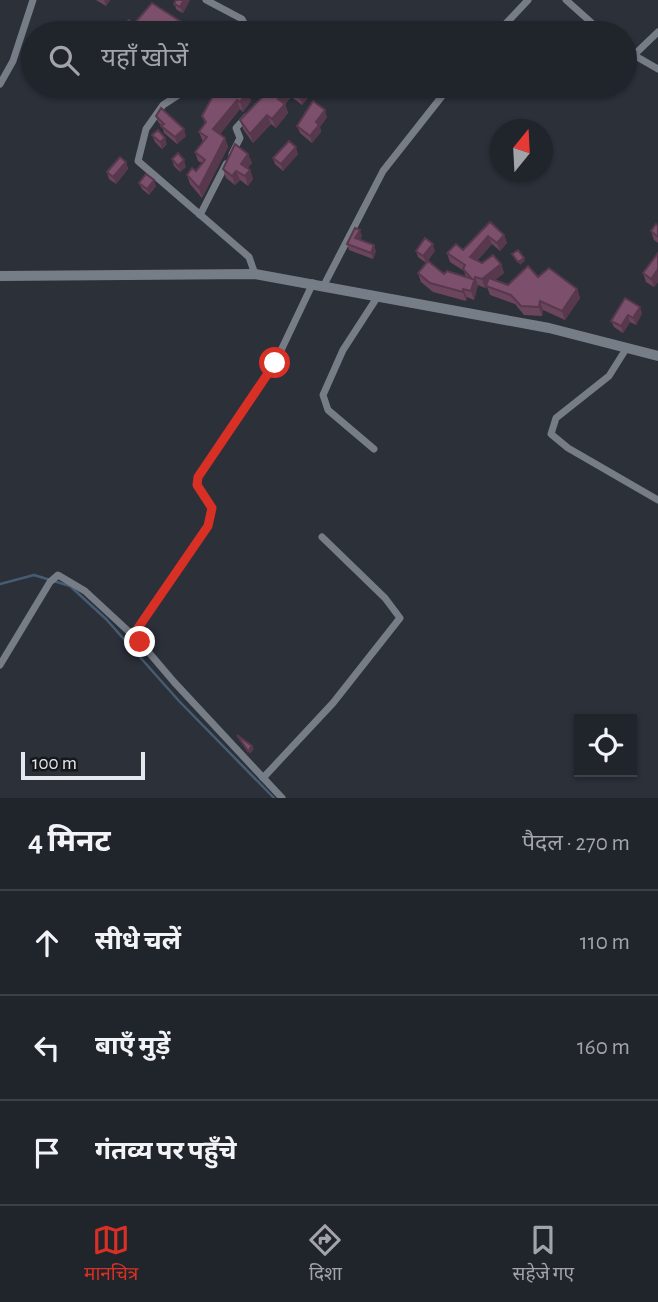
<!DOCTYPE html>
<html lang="hi">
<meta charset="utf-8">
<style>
:root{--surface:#20242b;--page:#282c33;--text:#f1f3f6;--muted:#a2a4a9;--line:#3d4147;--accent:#d93025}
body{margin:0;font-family:"Alegreya Sans","Noto Sans Devanagari",sans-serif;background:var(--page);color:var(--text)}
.controls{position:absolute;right:21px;bottom:21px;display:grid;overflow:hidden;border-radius:0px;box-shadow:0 2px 5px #0004}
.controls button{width:63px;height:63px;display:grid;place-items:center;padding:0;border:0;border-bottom:2px solid var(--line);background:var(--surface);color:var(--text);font:35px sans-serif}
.compass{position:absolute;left:490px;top:119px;width:63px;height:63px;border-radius:50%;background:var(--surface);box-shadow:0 2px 5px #0004;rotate:18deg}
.scale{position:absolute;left:21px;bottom:18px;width:124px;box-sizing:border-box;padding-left:7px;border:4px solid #e5e9ee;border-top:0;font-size:19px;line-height:24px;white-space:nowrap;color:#e5e9ee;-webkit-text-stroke:5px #16181c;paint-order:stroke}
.stop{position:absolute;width:21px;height:21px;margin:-16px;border:5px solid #d93025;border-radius:50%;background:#fff}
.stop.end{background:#d93025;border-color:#fff;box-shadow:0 2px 7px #0008}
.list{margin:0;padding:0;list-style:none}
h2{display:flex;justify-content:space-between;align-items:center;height:91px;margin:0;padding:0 28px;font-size:30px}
h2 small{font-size:23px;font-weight:400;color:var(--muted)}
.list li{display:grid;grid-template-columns:46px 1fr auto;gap:21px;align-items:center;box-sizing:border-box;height:105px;padding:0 28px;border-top:2px solid var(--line)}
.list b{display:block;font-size:26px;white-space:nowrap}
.list em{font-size:23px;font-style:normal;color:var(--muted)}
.icon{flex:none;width:38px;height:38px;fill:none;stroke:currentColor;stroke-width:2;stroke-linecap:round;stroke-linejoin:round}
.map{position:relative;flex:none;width:658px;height:798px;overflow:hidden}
.search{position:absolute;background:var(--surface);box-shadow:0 2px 5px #0004;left:21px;right:21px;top:21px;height:77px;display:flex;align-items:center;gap:18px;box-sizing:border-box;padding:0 24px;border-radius:38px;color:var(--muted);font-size:26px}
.sheet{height:406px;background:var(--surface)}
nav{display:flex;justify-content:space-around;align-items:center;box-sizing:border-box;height:98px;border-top:2px solid var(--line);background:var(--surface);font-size:19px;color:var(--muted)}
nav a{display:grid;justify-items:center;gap:4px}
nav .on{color:var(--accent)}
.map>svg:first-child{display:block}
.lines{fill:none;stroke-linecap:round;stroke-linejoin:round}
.stream{stroke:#465c74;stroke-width:2.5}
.minor{stroke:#777d87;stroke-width:7}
.secondary{stroke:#777d87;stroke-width:10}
.wall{fill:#6b455d}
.shaded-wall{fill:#57384c}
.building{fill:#7c506c;stroke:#57384c;stroke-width:2}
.route{stroke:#d93025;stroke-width:9}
</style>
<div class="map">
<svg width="658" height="798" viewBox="0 0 658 798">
<rect width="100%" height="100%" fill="#2b3039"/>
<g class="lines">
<polyline class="stream" points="0,584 34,575 70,586 106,619 179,701 274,798"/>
<g class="minor">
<polyline points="206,0 242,19 249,33"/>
<polyline points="566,0 603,33"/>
<polyline points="497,33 528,0"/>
<polyline points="625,50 658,69"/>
<polyline points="634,55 658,32"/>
<polyline points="0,84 13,61 33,0"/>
<polyline points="192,86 163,105 146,129 138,161 249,257 255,274"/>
<polyline points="261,86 269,94 264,98"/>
<polyline points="232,154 240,138 236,128 246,117"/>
<polyline points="200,215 226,164"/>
<polyline points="324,285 383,171 450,86"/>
<polyline points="626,349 609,376 556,418 551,434 568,448 658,500"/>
<polyline points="374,449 328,410 323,395 343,350 378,296"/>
<polyline points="0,665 50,582 58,575 85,591 139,641"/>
<polyline points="263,778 333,703 400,618 385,598 322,537"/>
<polyline points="282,798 174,682 140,642 137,633 142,621 208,526 212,508 197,485 198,477 275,363 313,283"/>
</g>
<polyline class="secondary" points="0,276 255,274 549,328 658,356"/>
</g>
<g class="wall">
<polygon points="96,0 110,0 106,6"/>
<polygon points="190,0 183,13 177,10 174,4"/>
<polygon points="157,86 180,86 166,95"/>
<polygon points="308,87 311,94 302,105 293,98 292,96 285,104 288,113 276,128 271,124 253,143 243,129 240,120 292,89"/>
<polygon points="208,90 248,91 251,101 243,112 240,109 220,134 225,138 228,147 202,198 190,184 187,175 196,171 202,163 198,161 195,152 203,142 199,132 205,123 202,116 211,99"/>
<polygon points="156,116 186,136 177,144 164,133 162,126 158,122"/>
<polygon points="327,117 320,127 321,132 312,143 300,133 297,126"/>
<polygon points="152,135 167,144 162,149 155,142"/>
<polygon points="248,154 252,163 248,168 250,170 253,179 248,186 240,180 235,185 226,178 223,169"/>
<polygon points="298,154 283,171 275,164 273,158"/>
<polygon points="172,159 186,167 180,172 174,166"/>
<polygon points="126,162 128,169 116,184 109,179 107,172"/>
<polygon points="139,183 156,186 149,195 142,189"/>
<polygon points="490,222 504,235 507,243 500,251 492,244 477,261 482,263 501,264 504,273 495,280 508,285 538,277 577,289 580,298 565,320 543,310 542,316 524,315 515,304 490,295 487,287 485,288 478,285 474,300 467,297 466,301 433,292 421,282 418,273 444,274 466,277 464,271 450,262 447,253 463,250"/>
<polygon points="658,226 658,243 654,240 651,231"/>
<polygon points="362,236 360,240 376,251 373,259 349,250 347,244"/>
<polygon points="416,251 435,251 426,263 418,257"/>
<polygon points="658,253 658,282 654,287 646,282 643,273"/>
<polygon points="625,298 642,313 636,325 630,322 623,333 614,327 611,321"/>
</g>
<g class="shaded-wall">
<polygon points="104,0 110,0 106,6"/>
<polygon points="184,0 190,0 183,13 180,7"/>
<polygon points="168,86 180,86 166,95 164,88"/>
<polygon points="290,86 291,86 294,94 291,91 292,96 285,104 288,113 276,128 272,119 278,99"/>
<polygon points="308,87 311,94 302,105 300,98"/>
<polygon points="248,91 251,101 243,112 240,102"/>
<polygon points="237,100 240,109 217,138 213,129"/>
<polygon points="325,110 327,117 320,127 321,132 312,143 310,136 316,122"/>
<polygon points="267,115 271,124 253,143 250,134"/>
<polygon points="184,129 186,136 177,144 175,137"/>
<polygon points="165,138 167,144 162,149 160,142"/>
<polygon points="225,138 228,147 202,198 199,188"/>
<polygon points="296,147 298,154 283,171 281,164"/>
<polygon points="248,154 252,163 244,173 241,164"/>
<polygon points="184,160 186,167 180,172 178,166"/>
<polygon points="126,162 128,169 116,184 113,177"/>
<polygon points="250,170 253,179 248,186 245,176"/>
<polygon points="236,171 240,180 235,185 232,176"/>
<polygon points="154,180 156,186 149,195 147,189"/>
<polygon points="360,230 362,236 358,244 355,238"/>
<polygon points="504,235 507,243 500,251 497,243"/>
<polygon points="488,236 492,244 473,265 470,257"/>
<polygon points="433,244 435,251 426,263 423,256"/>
<polygon points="374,245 376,251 373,259 371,253"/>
<polygon points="524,258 525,261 520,265 518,262"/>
<polygon points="501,264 504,273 485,288 482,279"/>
<polygon points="658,269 658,282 654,287 651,279"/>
<polygon points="475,277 478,285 474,300 471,291"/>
<polygon points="463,289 467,297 466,301 463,292"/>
<polygon points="577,289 580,298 565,320 562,311"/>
<polygon points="540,301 543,310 542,316 539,307"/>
<polygon points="640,307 642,313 636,325 633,318"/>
<polygon points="628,315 630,322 623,333 621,326"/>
<polygon points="252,746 254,749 250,754 248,751"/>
</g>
<g class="building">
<polygon points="176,0 184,0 180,7 174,4"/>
<polygon points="152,3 189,27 191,25 201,33 133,33 124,26 129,20 134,24"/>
<polygon points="211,86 240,86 248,91 240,102 237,100 213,129 225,138 199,188 187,175 192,168 196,171 205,160 195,152 207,137 199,132 206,122 202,116 214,94 208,90"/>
<polygon points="273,86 290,86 278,99 285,104 272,119 267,115 250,134 240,120"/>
<polygon points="295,86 306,86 308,87 300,98 291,91"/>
<polygon points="313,101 325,110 316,122 319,125 310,136 297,126"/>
<polygon points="161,108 184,129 175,137 161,126 164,124 156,116"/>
<polygon points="158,130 165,138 160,142 152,135"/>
<polygon points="289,141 296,147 281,164 273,158"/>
<polygon points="235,144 248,154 241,164 250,170 245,176 236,171 232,176 223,169"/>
<polygon points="178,153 184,160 178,166 172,159"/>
<polygon points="120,157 126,162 113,177 107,172"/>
<polygon points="146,174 154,180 147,189 139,183"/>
<polygon points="490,222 504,235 497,243 488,236 470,257 482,263 493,255 501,264 482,279 475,277 471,291 463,289 463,292 430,283 418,273 428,261 444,274 447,271 472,279 463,269 465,265 447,253 456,244 463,250"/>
<polygon points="656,224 658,226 658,237 651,231"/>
<polygon points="355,228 360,230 355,238 374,245 371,253 347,244"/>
<polygon points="425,238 433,244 423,256 416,251"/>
<polygon points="518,250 524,258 518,262 512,254"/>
<polygon points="658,253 658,269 651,279 643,273"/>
<polygon points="528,266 538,277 549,268 577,289 562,311 540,301 539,307 521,306 511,295 486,286 489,278 508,285"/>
<polygon points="625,298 640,307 633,318 628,315 621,326 611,321"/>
<polygon points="237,735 252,746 248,751"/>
</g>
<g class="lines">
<polyline class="route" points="140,642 138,628 208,526 212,508 197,485 198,477 275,363"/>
</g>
</svg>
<div class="controls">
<button><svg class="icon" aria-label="locate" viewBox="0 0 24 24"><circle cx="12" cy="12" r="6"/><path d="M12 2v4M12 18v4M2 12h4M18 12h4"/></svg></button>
</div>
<svg class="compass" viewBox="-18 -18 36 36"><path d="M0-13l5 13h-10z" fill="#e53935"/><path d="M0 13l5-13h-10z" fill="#a2a4a9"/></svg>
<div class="scale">100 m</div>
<div class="stop" style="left:275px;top:363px"></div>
<div class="stop end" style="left:140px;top:642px"></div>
<div class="search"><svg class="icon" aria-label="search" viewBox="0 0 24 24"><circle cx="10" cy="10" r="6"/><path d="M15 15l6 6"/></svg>यहाँ खोजें</div>
</div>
<section class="sheet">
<h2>4 मिनट<small>पैदल · 270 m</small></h2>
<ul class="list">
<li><svg class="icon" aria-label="ahead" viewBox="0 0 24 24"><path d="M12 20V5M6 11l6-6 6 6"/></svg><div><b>सीधे चलें</b></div><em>110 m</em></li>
<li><svg class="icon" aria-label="left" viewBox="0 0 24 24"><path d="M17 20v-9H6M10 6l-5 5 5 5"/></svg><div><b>बाएँ मुड़ें</b></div><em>160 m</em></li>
<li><svg class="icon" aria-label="arrive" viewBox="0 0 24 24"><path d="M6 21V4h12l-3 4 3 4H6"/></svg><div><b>गंतव्य पर पहुँचे</b></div></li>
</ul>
</section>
<nav>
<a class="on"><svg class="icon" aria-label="map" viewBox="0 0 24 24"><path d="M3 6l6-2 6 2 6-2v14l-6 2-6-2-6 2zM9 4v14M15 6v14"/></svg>मानचित्र</a>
<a><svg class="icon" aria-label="directions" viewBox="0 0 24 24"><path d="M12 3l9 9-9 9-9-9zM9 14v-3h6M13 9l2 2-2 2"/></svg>दिशा</a>
<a><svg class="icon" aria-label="saved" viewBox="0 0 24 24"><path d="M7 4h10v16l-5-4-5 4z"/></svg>सहेजे गए</a>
</nav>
